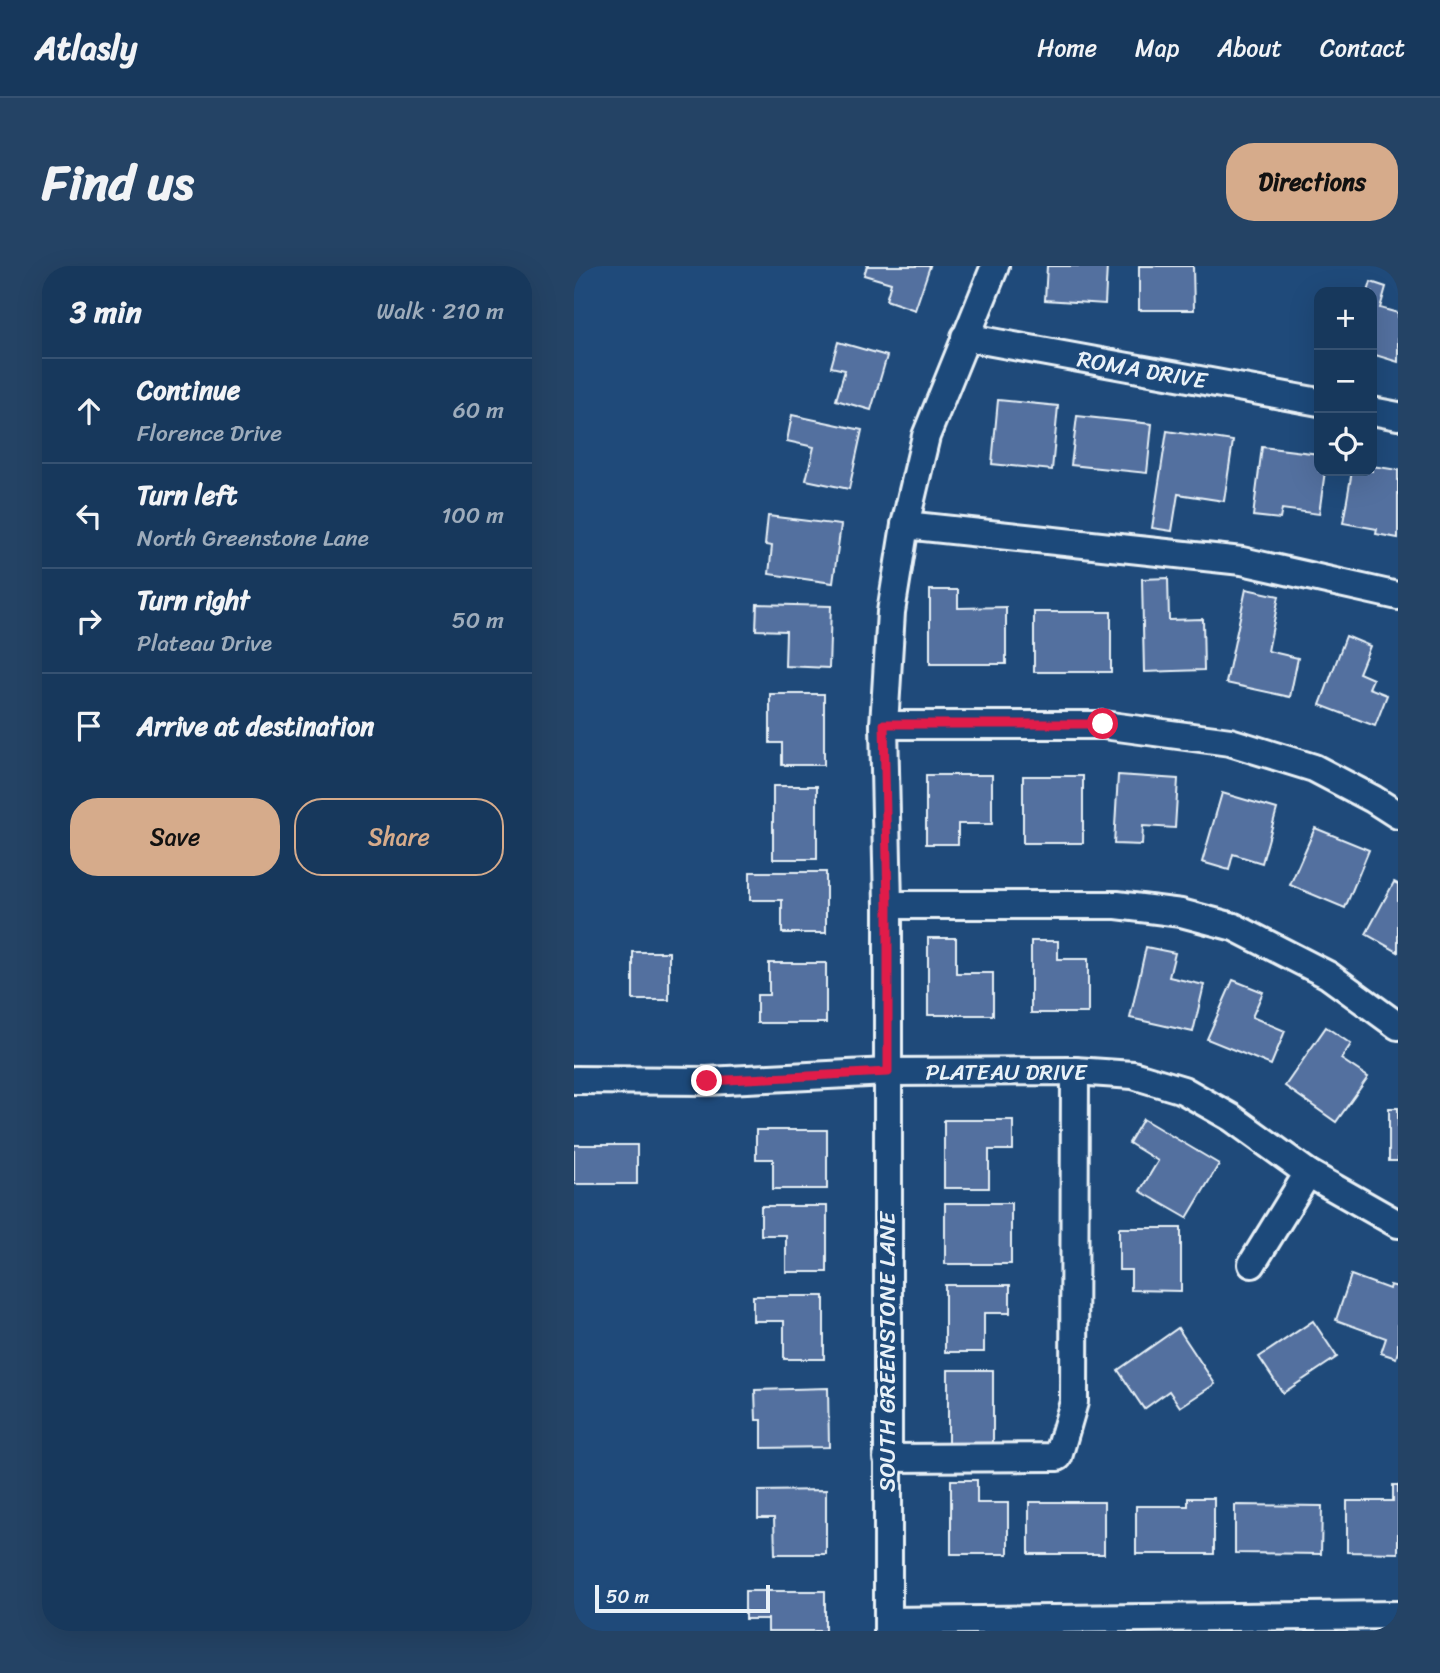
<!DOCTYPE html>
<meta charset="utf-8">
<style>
:root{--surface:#17385c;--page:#244365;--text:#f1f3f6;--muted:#9eacbb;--line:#365272;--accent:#d6ab8b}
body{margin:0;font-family:Sriracha,sans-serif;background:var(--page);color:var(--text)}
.controls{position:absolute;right:21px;top:21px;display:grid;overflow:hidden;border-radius:14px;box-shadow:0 7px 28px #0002}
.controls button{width:63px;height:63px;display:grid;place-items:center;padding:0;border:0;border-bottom:2px solid var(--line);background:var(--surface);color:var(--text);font:35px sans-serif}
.scale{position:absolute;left:21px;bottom:18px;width:175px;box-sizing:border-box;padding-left:7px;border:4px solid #e8f1f8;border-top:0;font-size:19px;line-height:24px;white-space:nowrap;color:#e8f1f8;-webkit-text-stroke:5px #1f4a7a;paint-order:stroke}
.stop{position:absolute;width:21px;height:21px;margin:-16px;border:5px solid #e11d48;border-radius:50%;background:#fff}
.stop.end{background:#e11d48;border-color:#fff;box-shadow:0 2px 7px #0008}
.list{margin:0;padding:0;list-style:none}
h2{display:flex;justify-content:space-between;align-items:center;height:91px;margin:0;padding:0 28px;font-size:30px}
h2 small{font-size:23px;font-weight:400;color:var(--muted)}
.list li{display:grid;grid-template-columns:46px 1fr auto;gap:21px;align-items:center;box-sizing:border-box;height:105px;padding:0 28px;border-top:2px solid var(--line)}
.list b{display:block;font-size:26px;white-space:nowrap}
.list p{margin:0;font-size:23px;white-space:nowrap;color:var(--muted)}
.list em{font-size:23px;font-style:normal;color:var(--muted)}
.actions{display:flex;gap:14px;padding:21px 28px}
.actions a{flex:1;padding:16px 0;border:2px solid var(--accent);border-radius:28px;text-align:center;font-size:24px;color:var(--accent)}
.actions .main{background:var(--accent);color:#111}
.icon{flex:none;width:38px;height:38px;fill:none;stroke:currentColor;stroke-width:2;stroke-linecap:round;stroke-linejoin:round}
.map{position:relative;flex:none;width:824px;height:1365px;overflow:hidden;border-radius:28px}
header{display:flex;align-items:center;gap:42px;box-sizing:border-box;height:98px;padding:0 35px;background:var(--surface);border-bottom:2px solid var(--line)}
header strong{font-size:33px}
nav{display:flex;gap:38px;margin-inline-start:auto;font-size:24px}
.intro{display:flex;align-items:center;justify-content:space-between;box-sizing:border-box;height:168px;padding:0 42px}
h1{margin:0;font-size:49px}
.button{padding:18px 32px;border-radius:28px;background:var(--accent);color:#111;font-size:24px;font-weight:700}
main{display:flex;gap:42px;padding:0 42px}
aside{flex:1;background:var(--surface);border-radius:28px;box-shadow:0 7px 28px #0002}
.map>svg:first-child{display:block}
.building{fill:#526f9f;stroke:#e8f1f8;stroke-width:2}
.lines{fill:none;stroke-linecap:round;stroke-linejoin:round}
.minor-casing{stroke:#e8f1f8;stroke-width:32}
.minor{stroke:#1f4a7a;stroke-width:26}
.route{stroke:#e11d48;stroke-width:9}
.labels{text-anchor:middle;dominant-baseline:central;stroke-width:5;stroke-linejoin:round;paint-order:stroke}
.street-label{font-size:23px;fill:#e8f1f8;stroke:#1f4a7a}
</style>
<header>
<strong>Atlasly</strong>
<nav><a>Home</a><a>Map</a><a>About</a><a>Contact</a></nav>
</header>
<div class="intro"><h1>Find us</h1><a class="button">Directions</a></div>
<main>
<aside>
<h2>3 min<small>Walk · 210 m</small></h2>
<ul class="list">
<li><svg class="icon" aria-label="ahead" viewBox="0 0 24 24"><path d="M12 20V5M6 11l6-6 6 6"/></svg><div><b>Continue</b><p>Florence Drive</p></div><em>60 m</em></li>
<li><svg class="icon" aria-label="left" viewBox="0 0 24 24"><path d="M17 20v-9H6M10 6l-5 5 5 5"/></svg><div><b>Turn left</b><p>North Greenstone Lane</p></div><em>100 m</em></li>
<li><svg class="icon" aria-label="right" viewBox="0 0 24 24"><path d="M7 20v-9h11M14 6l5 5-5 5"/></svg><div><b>Turn right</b><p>Plateau Drive</p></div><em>50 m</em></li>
<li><svg class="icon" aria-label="arrive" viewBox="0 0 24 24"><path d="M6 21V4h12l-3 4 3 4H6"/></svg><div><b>Arrive at destination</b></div></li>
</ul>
<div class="actions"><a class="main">Save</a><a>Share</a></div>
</aside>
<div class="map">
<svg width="824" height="1365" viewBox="0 0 824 1365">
<rect width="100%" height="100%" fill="#1f4a7a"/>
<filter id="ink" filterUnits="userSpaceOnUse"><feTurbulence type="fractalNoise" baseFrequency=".0143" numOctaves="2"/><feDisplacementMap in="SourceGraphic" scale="14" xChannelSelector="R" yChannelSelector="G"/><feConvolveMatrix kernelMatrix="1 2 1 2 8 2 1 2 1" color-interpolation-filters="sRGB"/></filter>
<g filter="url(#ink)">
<g class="building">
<polygon points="293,0 356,0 341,44 312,34 317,17 290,9"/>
<polygon points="473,0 533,0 531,38 471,34"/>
<polygon points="565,0 619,0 620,44 565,44"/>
<polygon points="797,16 812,21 806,42 824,47 824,96 798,88 798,26 794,26"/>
<polygon points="264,76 313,90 297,144 262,134 271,104 257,101"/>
<polygon points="424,134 484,140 478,204 418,198"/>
<polygon points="218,149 288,164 275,223 232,214 240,181 213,175"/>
<polygon points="503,150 578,158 573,207 497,199"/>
<polygon points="593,165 659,175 650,235 604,228 598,265 578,262"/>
<polygon points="688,181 745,188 745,205 751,205 745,248 708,243 706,253 679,250"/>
<polygon points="798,200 824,204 824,272 802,268 803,263 769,257 778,205 798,205"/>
<polygon points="194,250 267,259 259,317 195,308 198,280 191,279"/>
<polygon points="594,312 595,354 629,353 630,404 570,406 568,313"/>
<polygon points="672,323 705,330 694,385 724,392 716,431 652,417"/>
<polygon points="356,324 384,324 384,342 432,341 432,398 356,398"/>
<polygon points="183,338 257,340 255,402 211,400 212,365 182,364"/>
<rect x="460" y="346" width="77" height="60"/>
<polygon points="772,370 796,380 785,407 799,413 795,422 813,429 801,460 746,439"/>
<polygon points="196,428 250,428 250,499 208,499 208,477 196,477"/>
<polygon points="352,509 418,509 418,558 384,558 384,578 352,578"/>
<polygon points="544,509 604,513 601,562 569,560 568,579 540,578"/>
<rect x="449" y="510" width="60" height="67"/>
<rect x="199" y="520" width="44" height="73"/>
<polygon points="648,527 703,543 688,597 659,588 655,604 628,596"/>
<polygon points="741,562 795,584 771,642 716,619"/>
<polygon points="176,606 252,606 252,667 208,667 208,634 176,634"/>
<polygon points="820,616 824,618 824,686 792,668"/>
<polygon points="354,672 382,672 382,707 419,707 419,749 354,749"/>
<polygon points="457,675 484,675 484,693 514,693 514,747 457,747"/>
<polygon points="572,681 601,687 595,711 630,719 619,766 556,752"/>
<rect x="59" y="686" width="36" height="48"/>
<polygon points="195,697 252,697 252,757 183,757 183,729 195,729"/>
<polygon points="659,714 689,726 678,751 711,765 697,799 633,773"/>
<polygon points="752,761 777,778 767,793 794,811 762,856 711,820"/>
<rect x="815" y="842" width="9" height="53"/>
<polygon points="569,853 645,898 613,952 566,925 584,895 555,877"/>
<polygon points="370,854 439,854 439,884 415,884 415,922 370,922"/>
<polygon points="182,864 253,864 253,923 199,923 199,893 182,893"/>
<rect x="0" y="879" width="63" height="39"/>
<rect x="371" y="937" width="66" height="61"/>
<polygon points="187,940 253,940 253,1006 212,1006 212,969 187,969"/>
<polygon points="545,962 607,962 607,1025 557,1024 557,1004 545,1004"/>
<polygon points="777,1009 815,1023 816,1019 824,1021 824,1085 822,1092 807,1087 812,1072 762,1054"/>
<polygon points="371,1019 436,1019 436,1047 410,1047 410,1086 371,1086"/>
<polygon points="179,1030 250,1030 250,1093 210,1093 210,1055 179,1055"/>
<polygon points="739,1055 763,1091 709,1127 685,1091"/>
<polygon points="604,1062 641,1118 606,1141 595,1125 570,1143 544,1104"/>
<rect x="374" y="1104" width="45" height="75"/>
<polygon points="254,1122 255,1181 188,1182 188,1154 182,1154 181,1124"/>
<polygon points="377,1214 403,1214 403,1237 434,1237 434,1288 377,1288"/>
<polygon points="819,1219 824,1219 824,1287 773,1286 773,1235 819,1235"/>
<polygon points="252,1224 252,1288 201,1288 200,1252 184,1252 184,1225"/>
<polygon points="614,1232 640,1232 640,1288 562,1288 562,1240 614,1240"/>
<rect x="455" y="1236" width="75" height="52"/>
<polygon points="661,1239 748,1240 747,1288 661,1287"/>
<polygon points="171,1325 251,1325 251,1365 194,1365 194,1353 171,1353"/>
</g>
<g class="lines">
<defs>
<g id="minor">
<polyline points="391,71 745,136"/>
<polyline points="798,145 824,150"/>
<polyline points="331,259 668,295 824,330"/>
<polyline points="310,459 529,459 656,476 740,502 799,533 824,549"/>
<polyline points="314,639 543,639 607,647 660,661 754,709 824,760"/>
<polyline points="0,814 133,815 314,806 501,805 559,809 609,824 658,852 734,907 824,958"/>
<polyline points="678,998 734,907"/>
<polyline points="313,1192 484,1191 500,1136 501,805"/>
<polyline points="314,1355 824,1349"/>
<polyline points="314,1365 314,639 310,459 317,346 331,259 352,170 421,0"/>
</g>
</defs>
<use href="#minor" class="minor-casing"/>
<use href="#minor" class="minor"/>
</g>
</g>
<g class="lines" filter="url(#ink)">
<polyline class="route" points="133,815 314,806 314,639 310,458 529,458"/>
</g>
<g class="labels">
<g class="street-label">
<text transform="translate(568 104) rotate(10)">ROMA DRIVE</text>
<text x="432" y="806">PLATEAU DRIVE</text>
<text transform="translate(313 1086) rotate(-90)">SOUTH GREENSTONE LANE</text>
</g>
</g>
</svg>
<div class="controls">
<button>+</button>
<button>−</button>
<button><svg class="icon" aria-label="locate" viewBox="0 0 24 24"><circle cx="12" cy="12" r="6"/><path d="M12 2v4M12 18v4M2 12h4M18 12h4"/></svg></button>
</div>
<div class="scale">50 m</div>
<div class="stop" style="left:529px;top:458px"></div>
<div class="stop end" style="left:133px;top:815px"></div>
</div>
</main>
